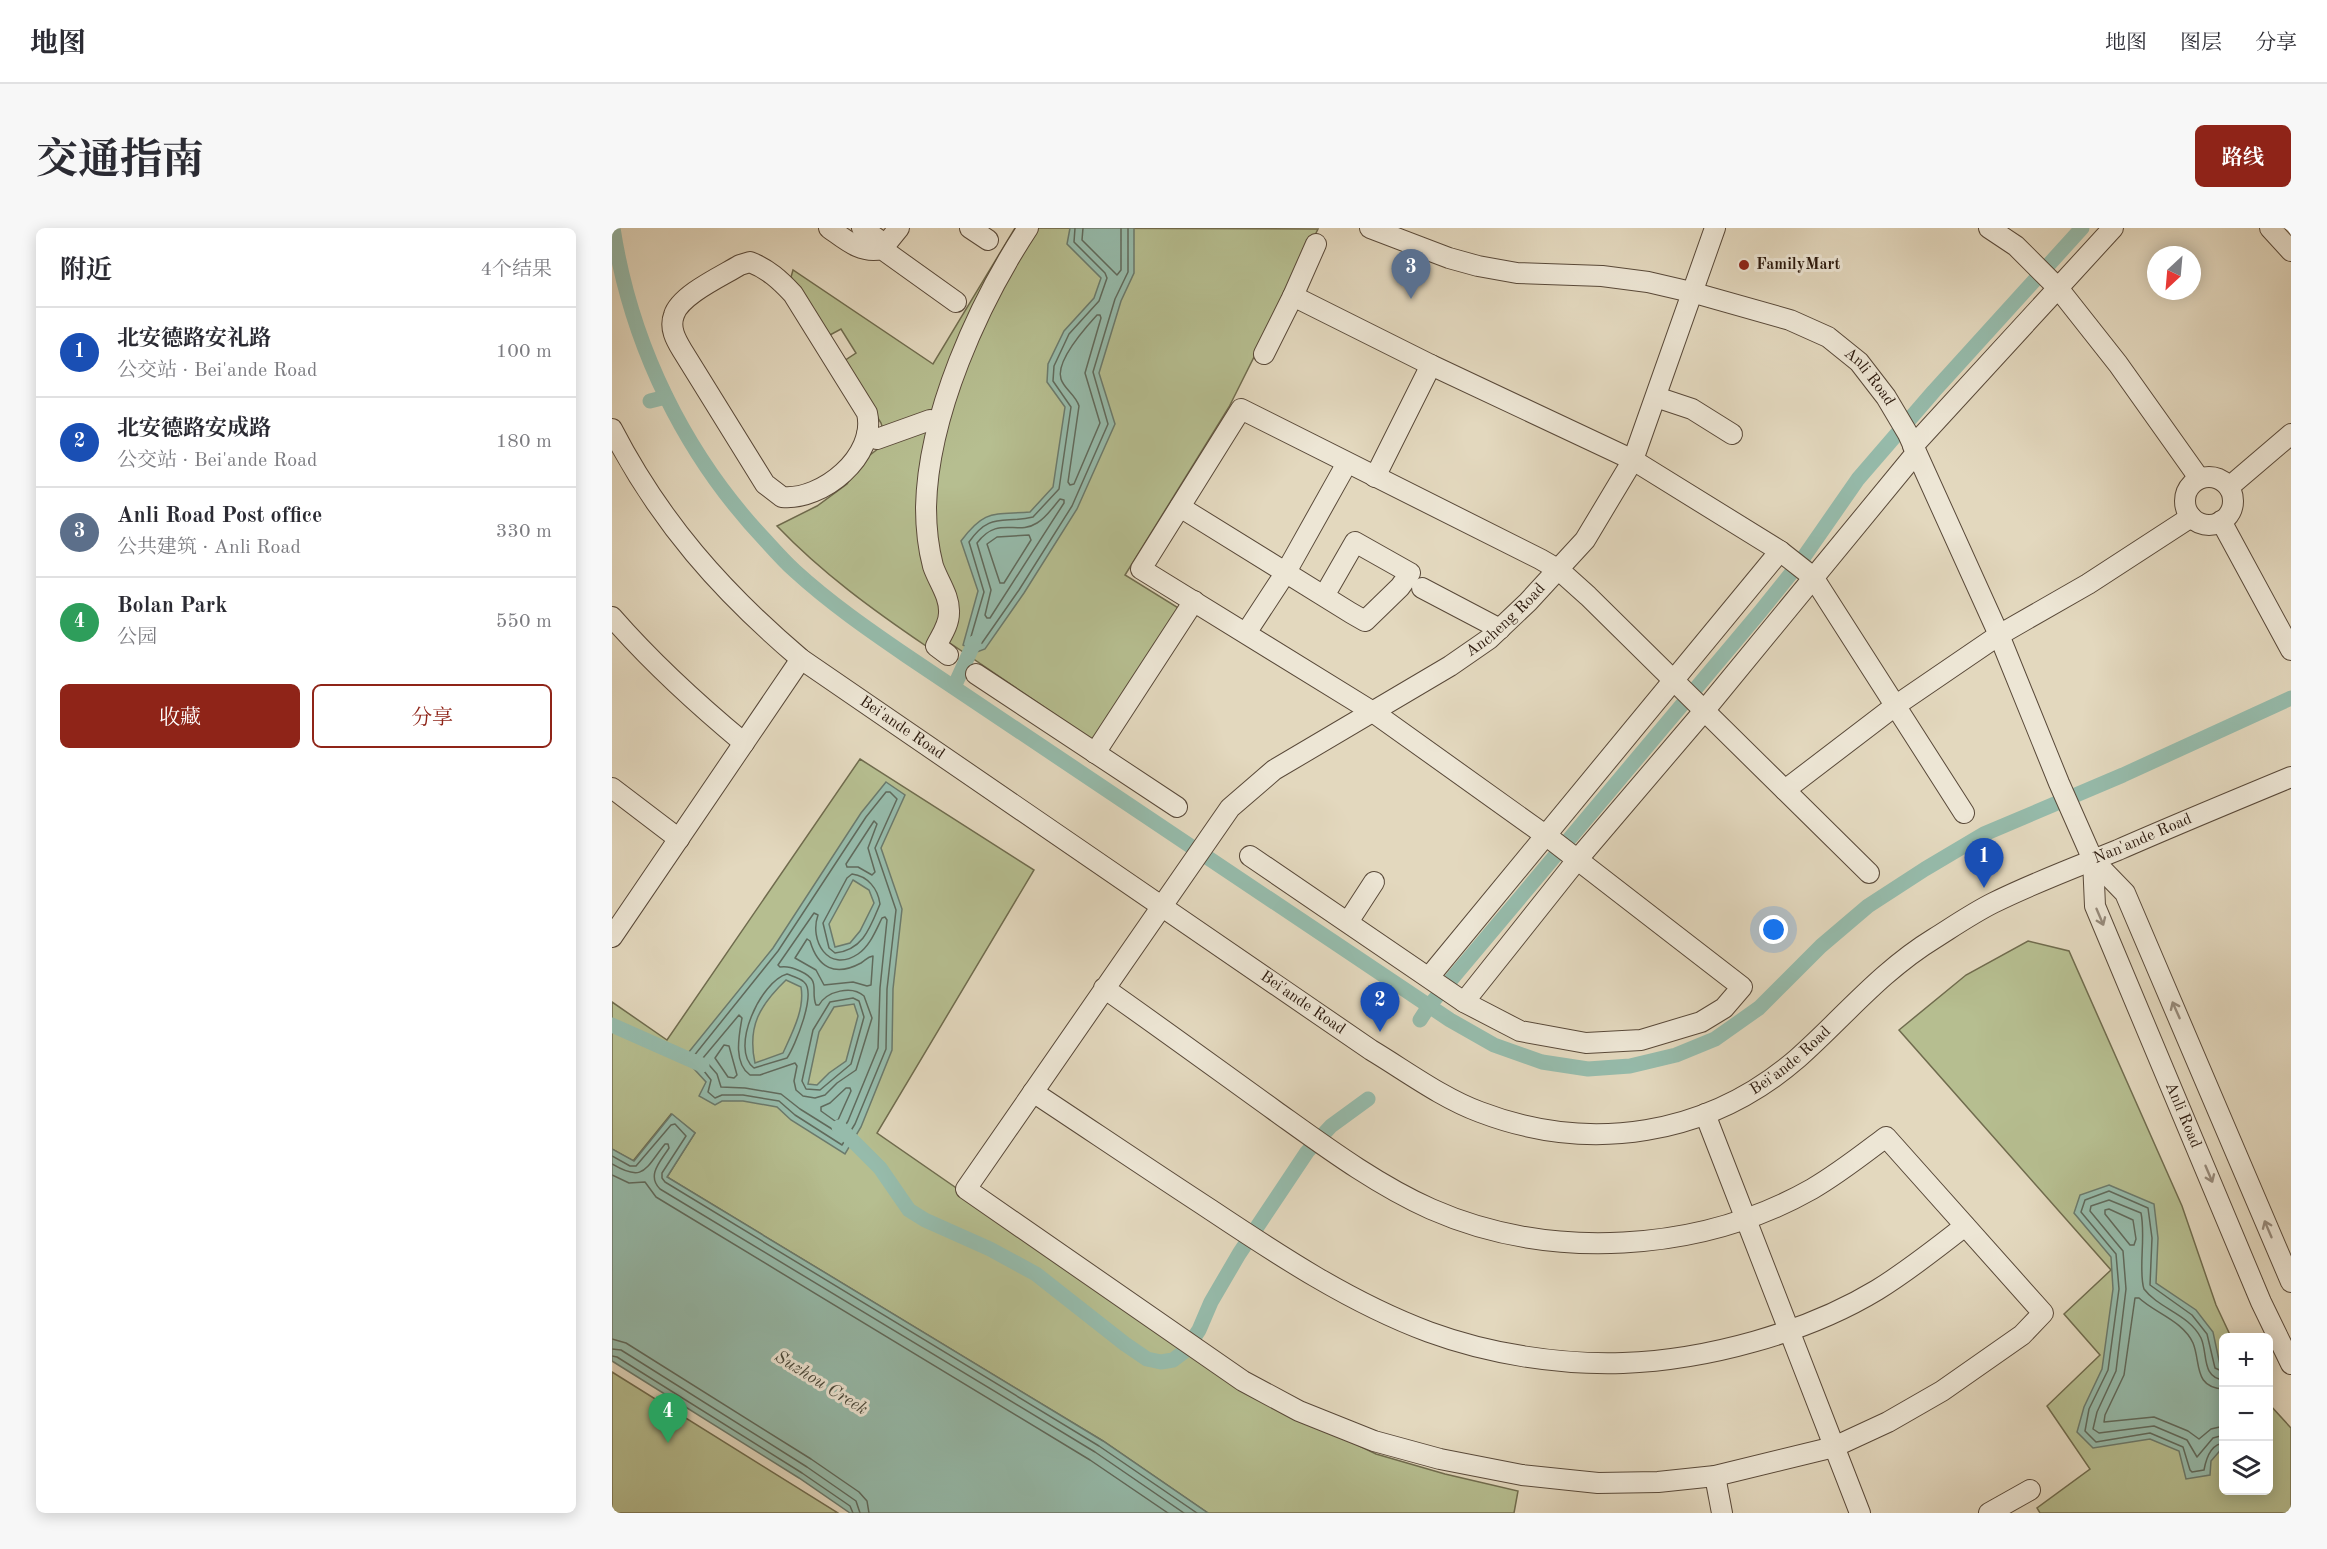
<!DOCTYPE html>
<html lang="zh">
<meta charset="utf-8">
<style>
:root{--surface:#fff;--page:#f7f7f7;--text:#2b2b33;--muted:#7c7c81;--line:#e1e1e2;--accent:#8f2418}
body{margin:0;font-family:"Old Standard TT","Noto Serif SC",serif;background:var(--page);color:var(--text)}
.controls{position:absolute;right:18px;bottom:18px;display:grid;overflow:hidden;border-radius:9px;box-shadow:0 3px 15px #0003}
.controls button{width:54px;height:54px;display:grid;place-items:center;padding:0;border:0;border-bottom:2px solid var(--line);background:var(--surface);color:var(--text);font:30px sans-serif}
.compass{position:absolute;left:1535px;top:18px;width:54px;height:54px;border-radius:50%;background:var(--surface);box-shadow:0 3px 15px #0003;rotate:206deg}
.you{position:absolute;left:1162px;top:702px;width:21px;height:21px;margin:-15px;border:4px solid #fff;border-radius:50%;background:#1a73e8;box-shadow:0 0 0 9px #1a73e833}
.badge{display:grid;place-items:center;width:39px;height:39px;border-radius:50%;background:var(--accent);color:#fff;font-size:20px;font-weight:700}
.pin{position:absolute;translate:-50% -50px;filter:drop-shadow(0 2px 3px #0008)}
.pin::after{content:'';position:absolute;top:32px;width:21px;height:18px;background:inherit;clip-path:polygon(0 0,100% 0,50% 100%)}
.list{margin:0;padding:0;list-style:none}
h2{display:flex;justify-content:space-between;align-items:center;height:78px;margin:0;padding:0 24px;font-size:26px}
h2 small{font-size:20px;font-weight:400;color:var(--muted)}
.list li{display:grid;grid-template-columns:39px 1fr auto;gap:18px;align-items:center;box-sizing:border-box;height:90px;padding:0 24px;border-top:2px solid var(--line)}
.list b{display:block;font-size:22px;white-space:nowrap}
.list p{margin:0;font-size:20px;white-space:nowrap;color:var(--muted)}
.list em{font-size:20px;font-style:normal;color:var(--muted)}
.actions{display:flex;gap:12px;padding:18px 24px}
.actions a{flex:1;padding:14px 0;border:2px solid var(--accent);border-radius:9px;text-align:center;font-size:21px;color:var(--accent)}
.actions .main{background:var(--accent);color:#fff}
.icon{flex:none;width:33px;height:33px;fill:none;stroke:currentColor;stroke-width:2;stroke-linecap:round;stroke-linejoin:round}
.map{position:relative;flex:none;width:1679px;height:1285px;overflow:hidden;border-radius:9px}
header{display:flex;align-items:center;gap:36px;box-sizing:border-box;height:84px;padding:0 30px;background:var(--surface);border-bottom:2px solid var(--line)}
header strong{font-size:28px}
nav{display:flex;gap:33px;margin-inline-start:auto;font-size:21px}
.intro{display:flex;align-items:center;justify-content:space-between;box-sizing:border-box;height:144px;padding:0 36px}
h1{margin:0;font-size:42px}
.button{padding:15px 27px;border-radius:9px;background:var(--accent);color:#fff;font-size:21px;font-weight:700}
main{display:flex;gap:36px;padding:0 36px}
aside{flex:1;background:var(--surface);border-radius:9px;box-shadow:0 3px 15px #0003}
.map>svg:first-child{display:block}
.green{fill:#b6be90;stroke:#706c4e;stroke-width:1.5}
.water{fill:#96bbab;stroke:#6b7a6c;stroke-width:1.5;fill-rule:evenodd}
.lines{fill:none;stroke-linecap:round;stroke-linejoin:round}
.shore{stroke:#606a5c;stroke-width:1.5}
.canal{stroke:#96bbab;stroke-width:15}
.minor-casing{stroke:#594939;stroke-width:22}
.minor{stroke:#ede6d5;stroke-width:20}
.oneway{stroke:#968a7b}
.poi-dot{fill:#8f2418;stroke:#ede6d5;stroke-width:2}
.labels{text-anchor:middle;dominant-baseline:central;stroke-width:6;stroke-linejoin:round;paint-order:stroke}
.poi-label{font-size:16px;font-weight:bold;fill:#2b190d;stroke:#ede6d5;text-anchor:start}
.street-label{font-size:16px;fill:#2b190d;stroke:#ede6d5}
.water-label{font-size:18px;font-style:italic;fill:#4b4a3c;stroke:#ede6d5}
</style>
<header>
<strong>地图</strong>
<nav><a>地图</a><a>图层</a><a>分享</a></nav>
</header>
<div class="intro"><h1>交通指南</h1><a class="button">路线</a></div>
<main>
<aside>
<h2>附近<small>4个结果</small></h2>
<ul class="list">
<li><span class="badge" style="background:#1a4fb4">1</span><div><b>北安德路安礼路</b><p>公交站 · Bei'ande Road</p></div><em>100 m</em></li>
<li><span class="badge" style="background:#1a4fb4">2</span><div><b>北安德路安成路</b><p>公交站 · Bei'ande Road</p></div><em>180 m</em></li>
<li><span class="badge" style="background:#5c6f8a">3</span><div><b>Anli Road Post office</b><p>公共建筑 · Anli Road</p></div><em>330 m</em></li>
<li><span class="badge" style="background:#2e9e5b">4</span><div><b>Bolan Park</b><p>公园</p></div><em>550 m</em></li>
</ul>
<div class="actions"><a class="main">收藏</a><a>分享</a></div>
</aside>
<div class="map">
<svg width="1679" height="1285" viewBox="0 0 1679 1285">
<rect width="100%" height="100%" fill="#e3d8be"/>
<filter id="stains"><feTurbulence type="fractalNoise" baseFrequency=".00333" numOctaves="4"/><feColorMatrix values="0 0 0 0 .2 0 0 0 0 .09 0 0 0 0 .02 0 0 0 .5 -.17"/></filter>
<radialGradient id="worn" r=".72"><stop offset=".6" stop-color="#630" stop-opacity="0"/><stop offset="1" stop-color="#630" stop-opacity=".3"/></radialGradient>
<g class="green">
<path d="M403 0 706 1 617 179 513 347 568 381 481 512 323 405 314 418C261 382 210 345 165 298L205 278 235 256 250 233 275 214 269 195 232 133 244 125 229 101 218 107 179 49 181 42 321 136Z"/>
<polygon points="248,531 422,642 265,905 392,993 688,1189 764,1226 833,1246 906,1263 902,1285 596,1285 491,1213 55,949 83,905 59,886 21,933 0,921 0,774 55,812"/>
<polygon points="1416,713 1457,723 1570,978 1604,1077 1619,1109 1612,1110 1612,1262 1656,1262 1657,1176 1679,1200 1679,1285 1428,1285 1425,1280 1478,1241 1435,1178 1488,1127 1452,1086 1499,1042 1287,802 1354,747"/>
<polygon points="0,1144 226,1285 0,1285"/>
</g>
<g class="water">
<path d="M458 0H522V45L509 73 487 145 503 196 465 281 412 365 373 421 365 424 351 417 366 363 349 313C373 281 381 287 418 284L441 259 453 179 435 154 436 136 452 103 482 70 489 50 455 16Z"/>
<path d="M274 554 293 567 269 620 290 681 281 761 280 822 249 899 233 926 179 892 165 879 131 873H110L103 877 87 868 94 854 72 830 161 720 249 585ZM241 652 257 662 262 675 248 703 238 715 223 719 217 696ZM174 752 189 759C193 781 180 805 171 825L143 835C135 798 148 777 174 752ZM242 776 246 788 234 833 217 845 205 857 196 856 207 804 222 779Z"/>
<polygon points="60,886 83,905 55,949 491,1213 596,1285 238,1285 187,1250 0,1133 0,921 22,933"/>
<polygon points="1497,957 1542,976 1546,1010 1544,1055 1584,1082 1601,1104 1611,1151 1612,1218 1599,1233 1598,1247 1574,1251 1567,1223 1538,1211 1481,1220 1465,1204 1472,1179 1490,1141 1501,1061 1499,1029 1462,985 1468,967"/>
</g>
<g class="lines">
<g class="shore">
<path d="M463 0 462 14 493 45 495 50 487 73 457 106 442 138 441 153 459 179 447 261 421 289C390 296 378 284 357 314L372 364 358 412 365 417 370 415 407 362 460 278 496 196 481 144 503 71 516 44V0"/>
<polyline points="471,0 470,12 505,47 509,42 509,0"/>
<path d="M485 87H488L489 90 473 145 488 195 462 256 458 257 456 254 467 178C464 167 452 161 449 151 443 133 474 99 485 87Z"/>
<path d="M448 271 452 272V275L378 390H375L373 387 379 362 365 315C386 287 405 308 425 295 434 290 441 279 448 271Z"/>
<polygon points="417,307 419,312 392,355 388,355 375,316 385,309"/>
<polygon points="274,564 278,564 285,571 263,620 284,682 275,761 274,821 243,896 230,917 183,887 167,873 131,867 110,867 103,870 96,864 99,852 81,829 166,723 254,589"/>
<polygon points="262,593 265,596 256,620 263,644 260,647 246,639 235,639 234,636"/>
<path d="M240 646C256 648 266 661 268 676 258 700 251 722 223 725L217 720 211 695 235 650Z"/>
<path d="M202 685 206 687C197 712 216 746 246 726 258 718 264 702 270 690L273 689 275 692 268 760 266 820 236 893 228 906 188 881 169 866 133 860 109 859 105 846 91 830 127 787 130 790C127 807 121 835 138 847H148L183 835 185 838 182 853 184 862 191 868 203 870 213 867 225 855 244 842 260 790 252 768C240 757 215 763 207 777H204C198 762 210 753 188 743 181 740 176 738 168 739L166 737Z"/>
<path d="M195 711 198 713C206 740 223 749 249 735 254 732 255 729 261 728L259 757 255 758 241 754 212 757 204 742 183 730Z"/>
<path d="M175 746C180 748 188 750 192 754 205 765 183 818 175 830L142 840C117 821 149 753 175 746Z"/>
<polygon points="241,770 247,773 252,789 239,836 208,862 194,861 190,853 201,802 218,774"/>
<polygon points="112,817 117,818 125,847 122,850 116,849 103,830"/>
<polygon points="234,860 238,860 239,863 226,892 223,893 209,883 209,879 218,875"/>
<polyline points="0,928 18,938 24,938 59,897 63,896 74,908 50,945 50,950 53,954 487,1218 585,1285"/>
<path d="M0 936C32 955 33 941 53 916H56L57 920C49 933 34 947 48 961L483 1224 572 1285"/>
<polyline points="0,947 17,955 33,954 44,969 478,1232 556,1285"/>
<polygon points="1497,981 1521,992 1524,1011 1522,1017 1518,1017 1493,986 1493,982"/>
<polyline points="0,1111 14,1115 199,1231 247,1264 255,1273 257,1285"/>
<polyline points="0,1121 9,1122 195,1239 244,1273 248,1285"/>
<polyline points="0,1128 5,1129 190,1245 238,1278 241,1285"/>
<path d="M1612 1144 1603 1140 1595 1106 1580 1087 1538 1057 1540 1010 1536 980 1497 963 1473 972 1469 984 1504 1026 1507 1061 1496 1142 1477 1181 1473 1203 1484 1214 1538 1205 1571 1219 1578 1242 1580 1244 1592 1242C1594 1231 1599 1216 1612 1215"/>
<path d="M1612 1152C1589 1150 1596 1125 1589 1110 1577 1086 1547 1081 1532 1061 1526 1044 1534 1008 1529 985L1497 972 1479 978 1478 983 1511 1023 1514 1061 1504 1143 1485 1184 1481 1201 1487 1205 1542 1198 1575 1212 1585 1229 1601 1210 1612 1207"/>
<path d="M1612 1161C1581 1160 1589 1134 1581 1115 1571 1093 1543 1085 1527 1070H1523L1512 1147 1493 1187 1492 1194 1542 1189 1576 1203 1587 1211 1599 1201 1612 1198"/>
</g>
<g class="canal">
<path d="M1 0C19 117 73 228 155 314 164 324 173 334 183 343 218 375 257 402 295 428L838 792 882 817 930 834 976 841 1018 838 1064 827 1103 811 1147 780 1209 718 1256 678 1313 641 1372 606 1511 547 1679 470"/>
<polyline points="38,173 54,169"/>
<polyline points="342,459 362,415"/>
<polyline points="808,792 817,778 1148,384 1189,333 1246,251 1322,163 1470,0"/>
<polyline points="0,797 90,837"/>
<polyline points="227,899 268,940 297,982 313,992 378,1021 424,1046 513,1116 535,1131 549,1134 561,1132 573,1123 587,1102 599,1074 627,1026 695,924 719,898 756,871"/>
</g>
<defs>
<g id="minor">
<path d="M217 0C234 12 249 26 270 21L344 74"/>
<polyline points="250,0 274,17"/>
<polyline points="358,0 376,12"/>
<path id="s1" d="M758 0 837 30 866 38 905 45 990 48 1036 54 1079 64 1178 92 1216 109 1247 134 1274 169 1296 206 1387 407 1447 555 1481 632 1513 665 1679 1054"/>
<polyline points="1377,0 1404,18 1446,60 1501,0"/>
<polyline points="1658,0 1679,23"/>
<polyline points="270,21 287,0"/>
<path d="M138 34C156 41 168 52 181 66L255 185C265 228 210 273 170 269L153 256 70 122C64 112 57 100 62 87 68 67 110 48 128 37Z"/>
<polyline points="681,68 819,137 1021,232 1168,323 1201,349 1352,585"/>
<polyline points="652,126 681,68 704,16"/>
<polyline points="1044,169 1080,181 1120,206"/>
<path id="s2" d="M0 201C48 294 109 363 189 431L759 822C794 843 830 870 868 884 978 926 1096 908 1186 830 1232 789 1269 743 1323 710 1342 698 1361 685 1381 675 1421 655 1464 639 1506 622 1563 597 1621 573 1679 549"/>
<polyline points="255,206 265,211 318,192 326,196"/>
<polyline points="1301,218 1446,60 1506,136 1587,250"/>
<polyline points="763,249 819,137"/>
<circle cx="1597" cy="273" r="24"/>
<polyline points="1617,259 1679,206"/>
<polyline points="568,279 739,385 753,393 788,359 798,345 743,314 712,368"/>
<polyline points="1609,293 1679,422"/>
<polyline points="810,360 888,401"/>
<path d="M0 389C41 436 85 476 132 515"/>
<polyline points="634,405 674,344 735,235"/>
<path d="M336 427 324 418C329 408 337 397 337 385 338 368 326 353 321 338 316 319 314 299 314 279 316 187 366 76 416 0"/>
<polyline points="364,446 565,579"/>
<polyline points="483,525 582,373"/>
<polyline points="0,560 67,611"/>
<polyline points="1173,562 1283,478 1387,407 1476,356 1579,289"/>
<polyline points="638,628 852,774 908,803 974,815 1029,812 1089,794 1112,780 1130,759 940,612 761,484 529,341 629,181 928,331 947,342 976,368 1257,645"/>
<path id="s3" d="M1481 632 1483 678 1649 1074 1679 1136"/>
<polyline points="736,694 762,654"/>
<polyline points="0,709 189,431"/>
<polyline points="817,749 1168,323"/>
<path id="s4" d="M492 760C549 800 605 841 662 882 711 917 763 956 819 981 937 1033 1087 1025 1200 961 1226 946 1250 927 1274 909L1431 1085 1410 1107 1330 1163 1276 1194 1222 1219 1103 1248 1046 1254 986 1255 910 1247 828 1231 762 1213 687 1183 631 1153 354 961 618 580 662 542 838 438 877 411 916 374 973 312 1021 232 1103 0"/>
<polyline points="852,774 965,632 1092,483 1304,225"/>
<path d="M421 864C480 903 539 943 599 982 668 1028 739 1075 817 1104 877 1126 947 1137 1011 1135 1094 1132 1194 1105 1265 1062 1296 1043 1325 1020 1353 998"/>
<polyline points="1093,886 1248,1285"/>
<polyline points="1103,1248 1110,1285"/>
<polyline points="1377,1285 1418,1262"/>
</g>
</defs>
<use href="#minor" class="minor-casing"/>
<use href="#minor" class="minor"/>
</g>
<defs><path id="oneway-shaft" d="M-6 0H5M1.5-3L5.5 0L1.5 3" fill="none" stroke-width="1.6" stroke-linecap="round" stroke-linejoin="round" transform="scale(1.5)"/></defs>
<g class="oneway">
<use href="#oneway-shaft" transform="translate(1488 689) rotate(67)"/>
<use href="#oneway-shaft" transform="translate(1564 782) rotate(-114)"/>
<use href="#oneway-shaft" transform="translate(1597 946) rotate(67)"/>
<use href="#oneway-shaft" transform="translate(1656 1001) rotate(-113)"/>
</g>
<circle class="poi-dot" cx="1132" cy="37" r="6"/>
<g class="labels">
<g class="poi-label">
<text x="1144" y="37">FamilyMart</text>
</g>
<g class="street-label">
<text stroke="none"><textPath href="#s1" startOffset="532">Anli Road</textPath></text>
<text stroke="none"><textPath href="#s4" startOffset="3114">Ancheng Road</textPath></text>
<text stroke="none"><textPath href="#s2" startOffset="422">Bei'ande Road</textPath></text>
<text stroke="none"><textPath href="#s2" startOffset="1869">Nan'ande Road</textPath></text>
<text stroke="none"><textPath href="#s2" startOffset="908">Bei'ande Road</textPath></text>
<text stroke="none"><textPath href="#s2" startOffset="1448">Bei'ande Road</textPath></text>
<text stroke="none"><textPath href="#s3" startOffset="273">Anli Road</textPath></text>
</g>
<g class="water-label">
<text transform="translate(209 1155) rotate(32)">Suzhou Creek</text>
</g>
</g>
<rect width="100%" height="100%" filter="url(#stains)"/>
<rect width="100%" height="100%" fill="url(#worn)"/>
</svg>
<div class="controls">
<button>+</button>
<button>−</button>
<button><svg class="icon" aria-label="layers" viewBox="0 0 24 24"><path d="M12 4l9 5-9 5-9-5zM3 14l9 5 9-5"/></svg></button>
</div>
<svg class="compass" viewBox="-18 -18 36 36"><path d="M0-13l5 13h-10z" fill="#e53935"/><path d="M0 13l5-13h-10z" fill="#7c7c81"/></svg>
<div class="you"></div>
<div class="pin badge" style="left:1372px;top:660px;background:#1a4fb4">1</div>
<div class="pin badge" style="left:768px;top:804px;background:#1a4fb4">2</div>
<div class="pin badge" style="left:799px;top:71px;background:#5c6f8a">3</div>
<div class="pin badge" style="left:56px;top:1215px;background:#2e9e5b">4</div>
</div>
</main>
